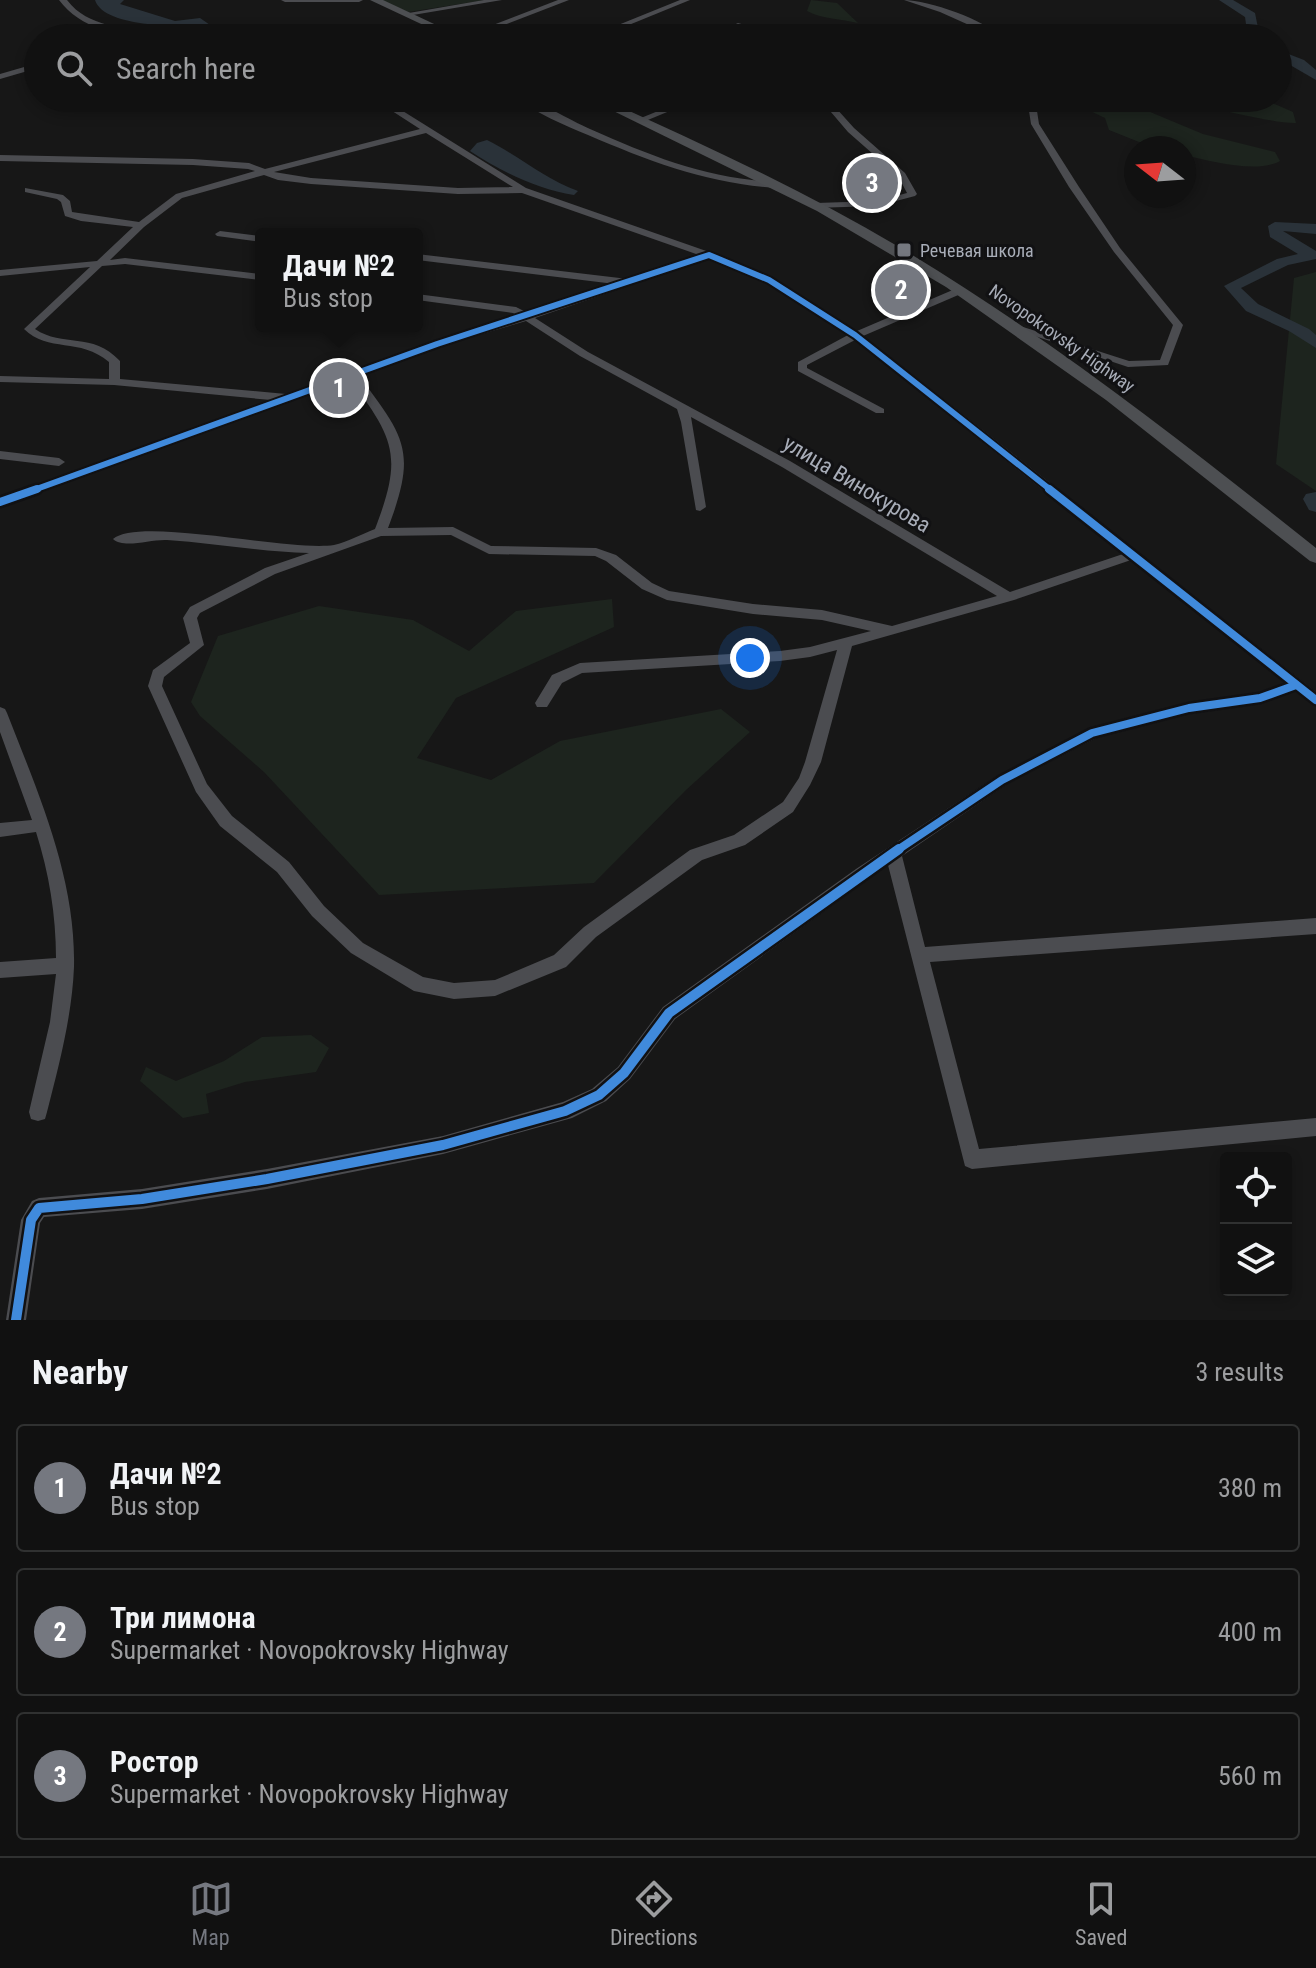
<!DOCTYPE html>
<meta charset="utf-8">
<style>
:root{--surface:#111;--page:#1a1a1a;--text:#f1f3f6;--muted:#9c9d9f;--line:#303131;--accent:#757880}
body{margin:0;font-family:"Roboto Condensed",sans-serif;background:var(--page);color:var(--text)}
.controls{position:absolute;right:24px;bottom:24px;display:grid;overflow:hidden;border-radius:8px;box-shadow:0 4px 12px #0003}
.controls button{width:72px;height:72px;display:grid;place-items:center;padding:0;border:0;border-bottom:2px solid var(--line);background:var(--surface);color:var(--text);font:40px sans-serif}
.compass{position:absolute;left:1124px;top:136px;width:72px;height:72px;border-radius:50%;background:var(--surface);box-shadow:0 4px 12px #0003;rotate:287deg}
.you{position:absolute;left:750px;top:658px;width:28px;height:28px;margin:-20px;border:6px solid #fff;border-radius:50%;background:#1a73e8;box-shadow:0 0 0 12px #1a73e833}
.badge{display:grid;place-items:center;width:52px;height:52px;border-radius:50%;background:var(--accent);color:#fff;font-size:26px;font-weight:700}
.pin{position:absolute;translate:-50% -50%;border:4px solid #fff;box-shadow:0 2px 8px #0006}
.popup{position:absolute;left:255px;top:228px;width:168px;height:104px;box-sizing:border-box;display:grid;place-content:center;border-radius:8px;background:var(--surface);filter:drop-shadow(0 2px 6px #0005);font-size:26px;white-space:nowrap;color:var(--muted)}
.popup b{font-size:30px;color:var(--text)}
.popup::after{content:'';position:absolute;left:50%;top:100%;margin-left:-16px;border:16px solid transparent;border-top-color:var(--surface)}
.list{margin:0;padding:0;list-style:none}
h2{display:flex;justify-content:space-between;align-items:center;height:104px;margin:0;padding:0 32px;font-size:34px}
h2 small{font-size:26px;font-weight:400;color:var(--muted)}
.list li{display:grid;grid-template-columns:52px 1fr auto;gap:24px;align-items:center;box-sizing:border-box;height:128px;margin:0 16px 16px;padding:0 16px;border:2px solid var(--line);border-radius:8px}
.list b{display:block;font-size:30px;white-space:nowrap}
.list p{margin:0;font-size:26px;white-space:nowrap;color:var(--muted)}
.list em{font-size:26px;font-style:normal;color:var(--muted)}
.icon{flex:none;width:44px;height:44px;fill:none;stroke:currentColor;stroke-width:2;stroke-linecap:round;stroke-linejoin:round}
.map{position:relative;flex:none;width:1316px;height:1320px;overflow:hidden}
.search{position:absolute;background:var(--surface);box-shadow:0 4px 12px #0003;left:24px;right:24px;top:24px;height:88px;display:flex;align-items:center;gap:20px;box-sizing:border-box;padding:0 28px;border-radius:44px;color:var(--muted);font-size:30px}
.sheet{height:536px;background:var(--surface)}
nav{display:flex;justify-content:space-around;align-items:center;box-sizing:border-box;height:112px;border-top:2px solid var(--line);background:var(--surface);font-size:22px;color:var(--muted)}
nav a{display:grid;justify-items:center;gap:4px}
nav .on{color:var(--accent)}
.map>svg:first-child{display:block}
.green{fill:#1d241e}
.water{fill:#2a3239}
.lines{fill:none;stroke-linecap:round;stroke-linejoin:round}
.river{fill:#2a3239;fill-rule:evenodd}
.building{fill:#353536;stroke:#3f4043;stroke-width:2}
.minor{fill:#4b4c50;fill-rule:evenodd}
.major{fill:#4d4f52;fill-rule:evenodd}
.cycleway-far2-casing{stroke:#111113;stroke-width:10}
.cycleway-far1-casing{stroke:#111113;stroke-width:13}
.cycleway-casing{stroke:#111113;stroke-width:15}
.cycleway-far2{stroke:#408adc;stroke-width:6}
.cycleway-far1{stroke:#408adc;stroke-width:8}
.cycleway{stroke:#408adc;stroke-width:10}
.poi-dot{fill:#757880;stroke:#111113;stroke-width:3}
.labels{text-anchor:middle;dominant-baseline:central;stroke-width:6;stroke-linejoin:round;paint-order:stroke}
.far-poi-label{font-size:18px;fill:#a8adb8;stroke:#111113;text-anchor:start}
.far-street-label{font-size:18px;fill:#a8adb8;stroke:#111113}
.street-label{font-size:22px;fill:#a8adb8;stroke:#111113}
</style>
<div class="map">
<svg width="1316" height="1320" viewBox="0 0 1316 1320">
<rect width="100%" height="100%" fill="#171717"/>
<g class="green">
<polygon points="380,0 486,0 408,12"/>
<path d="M811 0 837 3 858 23C841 19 822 19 807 11Z"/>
<path d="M1063 98H1261L1293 112 1296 123C1261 124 1157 88 1131 104L1203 134 1275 152 1280 161C1257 174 1210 161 1184 155V148H1154L1109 130 1105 118Z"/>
<polygon points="1316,272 1316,491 1276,464 1294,278"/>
<polygon points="612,599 614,627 456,698 417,758 491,780 560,741 721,709 750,732 686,790 594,883 379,895 264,772 200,716 191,702 218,636 319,606 413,620 469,651 516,611"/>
<polygon points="311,1035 329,1048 316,1072 245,1082 206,1094 209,1113 183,1118 140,1081 146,1067 176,1081 224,1061 262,1037"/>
</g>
<g class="water">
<path d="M95 0H124L120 4 175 21 200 18 213 27C187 26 104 29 95 0Z"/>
<polygon points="249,24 339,36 348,38 299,38 228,27"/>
<path d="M487 140C519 156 545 179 578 191L574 195C537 189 502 172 470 151L477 143Z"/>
</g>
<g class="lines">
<g class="river">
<polygon points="1219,0 1233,0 1255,13 1260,38 1248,38 1245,17"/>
<polygon points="1278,50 1304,60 1316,70 1316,80 1278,58"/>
<polygon points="1275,222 1316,224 1316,234 1283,231 1316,251 1316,259 1288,265 1241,288 1258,304 1309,329 1316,335 1316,348 1289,331 1246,311 1224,286 1277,259 1298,254 1270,237 1268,226"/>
<polygon points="1316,492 1316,512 1309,510 1303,499 1306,494"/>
</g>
</g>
<polygon class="building" points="878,174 890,181 865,192 853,186"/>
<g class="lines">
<g class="minor">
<path d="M59 0H67C89 29 123 24 153 38 119 38 80 28 59 0Z"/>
<polygon points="281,0 363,0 359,2 285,2"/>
<polygon points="484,0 502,0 407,16 403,14"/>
<polygon points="558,0 569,0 470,38 459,38"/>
<polygon points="680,0 690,0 597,38 586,38"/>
<path d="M904 0C928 0 986 20 1002 38H994L989 34 940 12Z"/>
<polygon points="738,23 745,25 716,38 705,38"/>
<polygon points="38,63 38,68 0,79 0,74"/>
<polygon points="66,98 209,98 205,100 70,100"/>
<polygon points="271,98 351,98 347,100 316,103 275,100"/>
<path d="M372 98H382L526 188 712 253 773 278 857 331 955 289H963V293L863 336 1316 692V706L1295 691 1260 704 1189 714 1096 738 1007 784 902 856 925 947 1316 918V934L930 962 979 1149 1316 1118V1136L972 1169 965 1166 888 865 675 1019 630 1079 606 1101 572 1118 443 1154 267 1189 142 1209 44 1217 40 1223 26 1320H6L21 1220 32 1201 39 1198 142 1189 267 1169 443 1136 563 1102 592 1089 618 1067 663 1007 856 869 997 776 1092 727 1189 702 1259 693 1285 683 1131 560 1014 600 852 646 821 762 810 785 793 812 745 845 702 860 596 937 566 967 495 996 454 999 414 991 351 953 312 916 277 872 220 826 196 792 148 686 153 670 190 643 183 618 190 607 265 568 309 553C261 552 214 543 167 540 151 539 124 549 113 539 139 516 289 552 334 545 347 542 362 534 375 529 403 456 395 440 350 379L0 506V498L271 400 114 385 0 382V376L109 379V362C80 337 48 353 24 329L90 267 0 276V270L97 261 133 227 81 221 65 216 61 202 57 199 25 192V188L63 195 70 201 72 212 139 222 176 194 255 171 248 169 193 165 0 161V155L193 159 249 163 265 169 420 129ZM426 133 513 187 458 188 311 178 274 172ZM264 175 278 180 311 184 458 194 522 193 699 255 628 279 417 254V260L615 284 528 313 516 307 417 294V300L513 313 518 316 433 342 286 394 120 379V361C92 331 63 348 35 329L102 266 125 264 261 280V274L125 258 110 260 144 227 182 198ZM709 258 765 282 848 335 798 362V371L876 413H884V409L807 368V365L855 340 1123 554 1010 592 790 461 588 352 535 318ZM526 321 580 356 677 409 681 422 696 510 700 511 706 507 691 417 782 467 997 596 892 626 822 610 753 604 669 591 652 583 616 555 596 548 491 546 453 527 388 528C417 452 406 438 359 376L441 346ZM451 535 489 554 595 556 606 561 642 589 667 600 753 614 822 620 871 631 810 647 780 651 580 663 552 675 535 703 537 707H547L562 683 582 673 780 661 810 657 837 650 805 762 799 778 783 802 734 835 690 850 584 927 554 955 495 980 454 983 423 977 363 943 324 906 289 862 232 816 207 784 162 686 164 677 204 645 197 618 200 613 275 574 381 536Z"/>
<path d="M517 98C535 98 571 121 590 129 653 157 708 179 778 182L783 185 778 188C709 184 651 162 588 135 564 125 537 114 517 98Z"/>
<polygon points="690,98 701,98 643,122 636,120"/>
<polygon points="819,98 827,98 854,128 905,173 917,194 915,196 877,206 813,208 811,206 816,203 877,201 907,193 898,176 848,132"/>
<polygon points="1027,98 1035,98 1039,124 1079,187 1120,248 1183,325 1168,365 1128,367 1011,328 1016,325 1020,326 1129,361 1160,360 1173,325 1114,252 1069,187 1031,124"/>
<polygon points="220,231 261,236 261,242 217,236 215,234"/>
<polygon points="0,451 59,458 65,462 59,466 0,459"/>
<path d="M0 707 5 709 7 713C39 795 76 878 74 967 72 1016 59 1065 47 1112L45 1119 38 1121 31 1119 29 1112 50 1022 56 974 0 978V962L56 958C56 915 49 873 36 832L0 837V823L32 820 0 732Z"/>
</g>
<g class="major">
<polygon points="370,0 383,0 464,38 451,38"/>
<path d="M587 98H601C702 144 803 190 899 247 1046 335 1182 441 1316 548V563L1310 561 1106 400 946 287 817 211Z"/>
</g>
<defs>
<polyline id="cycleway-far2" points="31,491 437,344 709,255 769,280 855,335 1052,491"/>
<g id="cycleway-far1">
<polyline points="1049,489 1316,700"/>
<polyline points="0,502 37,489"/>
<polyline points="896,851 1002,780 1092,733 1189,708 1260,698 1296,685"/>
</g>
<polyline id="cycleway" points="16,1320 31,1220 39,1208 142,1199 267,1179 443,1145 565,1111 599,1095 624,1073 669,1013 899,849"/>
</defs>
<use href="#cycleway-far2" class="cycleway-far2-casing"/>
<use href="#cycleway-far1" class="cycleway-far1-casing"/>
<use href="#cycleway" class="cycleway-casing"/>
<use href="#cycleway-far2" class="cycleway-far2"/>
<use href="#cycleway-far1" class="cycleway-far1"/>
<use href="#cycleway" class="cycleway"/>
</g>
<rect class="poi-dot" x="896" y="242" width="16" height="16" rx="4"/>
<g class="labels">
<g class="far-poi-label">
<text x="920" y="250">Речевая школа</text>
</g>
<g class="far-street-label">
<text transform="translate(1062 338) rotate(35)">Novopokrovsky Highway</text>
</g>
<g class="street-label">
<text transform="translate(857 484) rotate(31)">улица Винокурова</text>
</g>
</g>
</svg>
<div class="controls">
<button><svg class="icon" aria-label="locate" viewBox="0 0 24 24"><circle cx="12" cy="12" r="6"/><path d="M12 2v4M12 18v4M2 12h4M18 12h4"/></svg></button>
<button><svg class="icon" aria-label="layers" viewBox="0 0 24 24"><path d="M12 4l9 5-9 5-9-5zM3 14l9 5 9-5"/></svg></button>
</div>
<svg class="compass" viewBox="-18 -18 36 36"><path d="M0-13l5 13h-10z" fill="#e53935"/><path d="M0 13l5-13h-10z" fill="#9c9d9f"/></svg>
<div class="you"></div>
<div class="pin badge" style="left:339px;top:388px">1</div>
<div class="popup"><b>Дачи №2</b>Bus stop</div>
<div class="pin badge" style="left:901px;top:290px">2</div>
<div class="pin badge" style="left:872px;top:183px">3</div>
<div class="search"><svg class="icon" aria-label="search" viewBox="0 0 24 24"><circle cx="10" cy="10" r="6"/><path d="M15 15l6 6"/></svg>Search here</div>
</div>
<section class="sheet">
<h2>Nearby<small>3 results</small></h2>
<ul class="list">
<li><span class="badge">1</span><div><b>Дачи №2</b><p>Bus stop</p></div><em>380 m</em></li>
<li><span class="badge">2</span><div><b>Три лимона</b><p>Supermarket · Novopokrovsky Highway</p></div><em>400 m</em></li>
<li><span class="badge">3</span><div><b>Ростор</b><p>Supermarket · Novopokrovsky Highway</p></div><em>560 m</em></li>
</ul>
</section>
<nav>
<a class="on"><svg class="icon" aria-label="map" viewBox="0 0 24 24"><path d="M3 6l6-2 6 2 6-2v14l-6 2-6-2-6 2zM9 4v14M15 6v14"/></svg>Map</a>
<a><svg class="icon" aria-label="directions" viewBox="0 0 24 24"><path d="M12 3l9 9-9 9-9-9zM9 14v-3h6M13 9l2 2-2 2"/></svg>Directions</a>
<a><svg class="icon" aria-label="saved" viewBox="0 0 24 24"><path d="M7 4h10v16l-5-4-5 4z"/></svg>Saved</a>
</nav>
